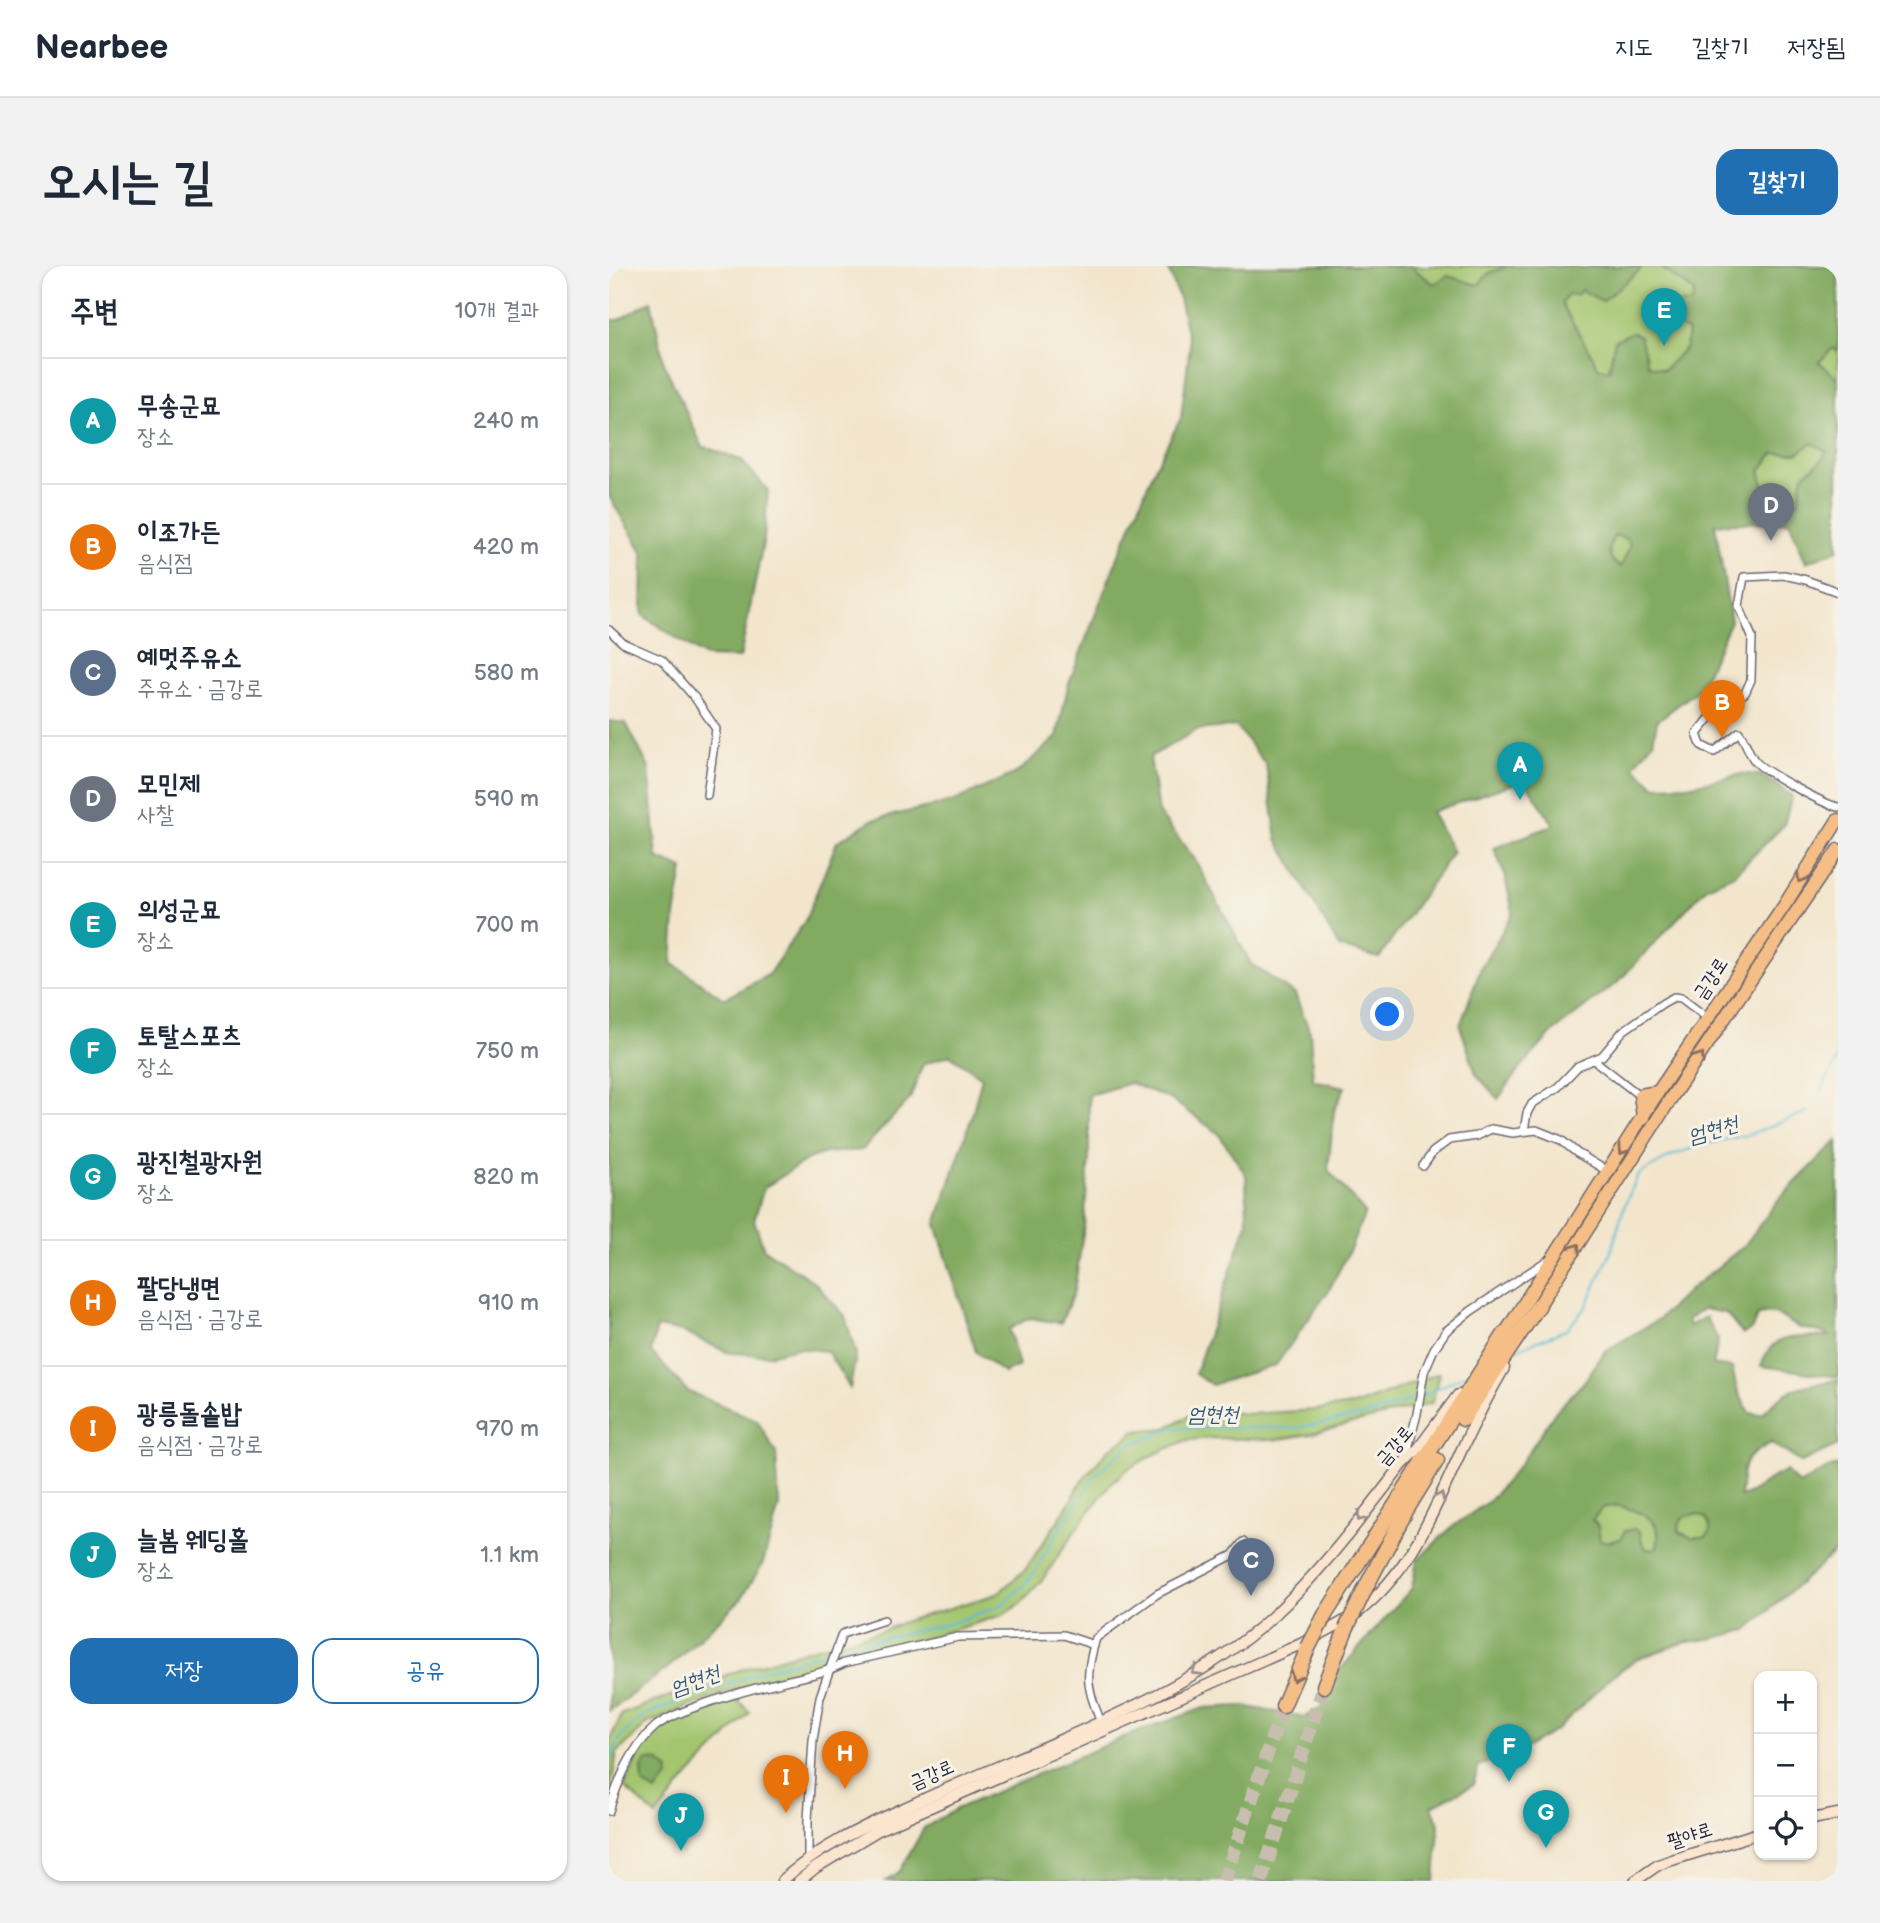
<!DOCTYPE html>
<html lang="ko">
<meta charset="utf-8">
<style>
:root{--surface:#fff;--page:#f2f2f3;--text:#1f2937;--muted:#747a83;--line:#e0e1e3;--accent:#1f6fb2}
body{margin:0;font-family:"Balsamiq Sans","Poor Story",sans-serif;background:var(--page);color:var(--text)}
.controls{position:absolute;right:21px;bottom:21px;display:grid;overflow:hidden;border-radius:14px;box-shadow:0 2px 5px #0004}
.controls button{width:63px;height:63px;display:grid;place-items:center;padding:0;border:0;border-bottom:2px solid var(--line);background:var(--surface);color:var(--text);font:35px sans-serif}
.you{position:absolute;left:779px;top:749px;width:24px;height:24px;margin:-18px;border:5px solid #fff;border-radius:50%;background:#1a73e8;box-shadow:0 0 0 10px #1a73e833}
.badge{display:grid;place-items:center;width:46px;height:46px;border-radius:50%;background:var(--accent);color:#fff;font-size:23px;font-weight:700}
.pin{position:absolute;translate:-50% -58px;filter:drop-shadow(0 2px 4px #0008)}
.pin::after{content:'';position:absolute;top:37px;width:24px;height:21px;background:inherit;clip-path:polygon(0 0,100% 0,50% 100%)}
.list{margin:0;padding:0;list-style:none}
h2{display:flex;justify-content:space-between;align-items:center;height:91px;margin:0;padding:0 28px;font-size:30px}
h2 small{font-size:23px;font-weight:400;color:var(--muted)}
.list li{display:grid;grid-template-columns:46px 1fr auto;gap:21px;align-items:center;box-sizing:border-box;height:126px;padding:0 28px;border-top:2px solid var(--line)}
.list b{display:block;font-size:26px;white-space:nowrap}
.list p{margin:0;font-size:23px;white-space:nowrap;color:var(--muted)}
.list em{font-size:23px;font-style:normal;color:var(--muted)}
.actions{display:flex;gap:14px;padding:21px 28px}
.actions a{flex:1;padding:16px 0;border:2px solid var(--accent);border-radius:21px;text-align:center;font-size:24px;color:var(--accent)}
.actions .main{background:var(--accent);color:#fff}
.icon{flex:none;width:38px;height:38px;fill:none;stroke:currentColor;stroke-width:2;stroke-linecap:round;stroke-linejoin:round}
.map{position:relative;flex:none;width:1229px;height:1615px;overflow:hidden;border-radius:21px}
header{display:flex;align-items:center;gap:42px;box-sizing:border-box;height:98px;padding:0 35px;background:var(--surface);border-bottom:2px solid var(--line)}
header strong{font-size:33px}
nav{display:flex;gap:38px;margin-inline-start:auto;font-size:24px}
.intro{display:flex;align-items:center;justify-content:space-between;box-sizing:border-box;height:168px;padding:0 42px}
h1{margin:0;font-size:49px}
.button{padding:18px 32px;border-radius:21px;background:var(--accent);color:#fff;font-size:24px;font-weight:700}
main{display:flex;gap:42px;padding:0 42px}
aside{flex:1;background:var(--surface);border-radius:21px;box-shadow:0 2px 5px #0004}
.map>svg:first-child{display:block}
.green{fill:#a3c56e;stroke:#627454;stroke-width:2}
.forest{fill:#82aa61;stroke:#52664e;stroke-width:2;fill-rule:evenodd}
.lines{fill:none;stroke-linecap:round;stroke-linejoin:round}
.stream{stroke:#55b9d4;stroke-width:2}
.highway-tunnel{stroke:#c8beaf;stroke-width:14;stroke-dasharray:14 7;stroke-linecap:butt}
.street-casing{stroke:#6b666e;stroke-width:10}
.secondary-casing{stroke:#6b666e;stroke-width:13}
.primary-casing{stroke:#6b666e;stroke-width:15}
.highway-casing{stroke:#6b666e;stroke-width:17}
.street{stroke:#fff;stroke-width:7}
.secondary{stroke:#fbe5cf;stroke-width:10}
.primary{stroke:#f5be86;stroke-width:12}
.highway{stroke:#f5be86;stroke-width:14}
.highway-bridge-casing{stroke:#6b666e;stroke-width:17;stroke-linecap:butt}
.highway-bridge{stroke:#f5be86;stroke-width:14}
.oneway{stroke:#8c7060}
.oneway2{stroke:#998d8c}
.labels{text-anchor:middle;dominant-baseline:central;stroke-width:6;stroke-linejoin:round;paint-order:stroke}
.street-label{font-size:19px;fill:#22223b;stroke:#f7f3e8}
.water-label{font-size:21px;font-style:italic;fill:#345771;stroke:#f7f3e8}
</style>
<header>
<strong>Nearbee</strong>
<nav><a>지도</a><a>길찾기</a><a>저장됨</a></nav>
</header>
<div class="intro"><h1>오시는 길</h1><a class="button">길찾기</a></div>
<main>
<aside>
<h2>주변<small>10개 결과</small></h2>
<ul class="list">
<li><span class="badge" style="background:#0f9aa8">A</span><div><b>무송군묘</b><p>장소</p></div><em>240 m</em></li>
<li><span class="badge" style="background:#e8710a">B</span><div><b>이조가든</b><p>음식점</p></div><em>420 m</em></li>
<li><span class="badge" style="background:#5c6f8a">C</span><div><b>예멋주유소</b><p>주유소 · 금강로</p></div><em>580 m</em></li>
<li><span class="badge" style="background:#6b7280">D</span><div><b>모민제</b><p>사찰</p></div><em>590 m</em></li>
<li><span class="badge" style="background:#0f9aa8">E</span><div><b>의성군묘</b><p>장소</p></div><em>700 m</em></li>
<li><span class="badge" style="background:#0f9aa8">F</span><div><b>토탈스포츠</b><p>장소</p></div><em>750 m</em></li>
<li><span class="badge" style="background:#0f9aa8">G</span><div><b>광진철광자원</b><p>장소</p></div><em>820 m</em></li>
<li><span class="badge" style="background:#e8710a">H</span><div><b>팔당냉면</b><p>음식점 · 금강로</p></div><em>910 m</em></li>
<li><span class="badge" style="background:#e8710a">I</span><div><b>광릉돌솥밥</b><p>음식점 · 금강로</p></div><em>970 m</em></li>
<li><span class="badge" style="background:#0f9aa8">J</span><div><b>늘봄 웨딩홀</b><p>장소</p></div><em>1.1 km</em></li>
</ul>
<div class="actions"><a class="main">저장</a><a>공유</a></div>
</aside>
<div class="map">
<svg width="1229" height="1615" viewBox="0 0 1229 1615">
<rect width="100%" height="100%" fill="#f7f3e8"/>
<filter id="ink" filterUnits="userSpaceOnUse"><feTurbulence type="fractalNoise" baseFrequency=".0143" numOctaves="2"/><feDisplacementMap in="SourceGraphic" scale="14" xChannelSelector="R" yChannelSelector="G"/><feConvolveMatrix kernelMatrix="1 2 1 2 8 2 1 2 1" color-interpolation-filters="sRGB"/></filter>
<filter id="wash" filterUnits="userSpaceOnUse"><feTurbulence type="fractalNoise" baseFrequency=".00686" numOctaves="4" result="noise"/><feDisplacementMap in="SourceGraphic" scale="28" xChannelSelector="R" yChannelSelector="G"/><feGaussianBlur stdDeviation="1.57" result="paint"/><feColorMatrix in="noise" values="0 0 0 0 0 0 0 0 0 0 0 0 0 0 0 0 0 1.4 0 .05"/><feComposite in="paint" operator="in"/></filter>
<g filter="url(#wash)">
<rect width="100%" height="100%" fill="#f2e5cc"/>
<g class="green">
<polygon points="805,0 899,0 880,7 869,20 839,10 825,18 805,3"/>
<polygon points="1032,0 1054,0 1054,3 1085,26 1083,37 1054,54 1079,64 1077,81 1055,104 1038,99 1031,70 1006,74 1000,104 990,102 952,38 959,28 1031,4"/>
<polygon points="1224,81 1229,85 1229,113 1209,96"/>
<polygon points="1203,176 1217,185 1213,194 1194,209 1189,236 1158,236 1151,204 1165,187 1189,187"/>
<path d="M1006 269 1018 273 1022 280 1012 302C998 294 997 282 1006 269Z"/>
<polygon points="830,1107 823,1137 702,1168 665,1174 603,1172 578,1174 548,1187 520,1202 502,1217 468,1262 434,1313 411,1338 394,1349 315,1373 249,1388 192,1407 115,1427 39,1457 8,1487 0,1533 0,1476 13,1448 131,1404 201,1383 275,1364 297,1355 388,1328 416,1304 456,1244 473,1214 500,1183 517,1173 525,1165 557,1162 593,1143 638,1148 707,1144 750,1138"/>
<path d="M1007 1239C1032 1246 1056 1251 1048 1283L1038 1284 1033 1276 1031 1266 1016 1265 1013 1273 998 1276 990 1274 983 1255 993 1242Z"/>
<path d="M1086 1248 1096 1250C1101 1258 1104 1264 1097 1271H1082L1070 1267V1259L1075 1250Z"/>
<path d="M128 1434 141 1446 79 1511 47 1550 15 1521C23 1505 30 1487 40 1473 56 1450 102 1440 128 1434Z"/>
</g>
<g class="forest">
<path d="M558 0H805V3L825 18 839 10 869 19 880 7 899 0H966C971 4 975 4 980 0H1032L1031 4 993 35 972 24 968 29 959 28 953 38 990 102 1000 104 1006 74 1023 66 1031 70 1039 99 1055 104 1077 81 1079 65 1054 54 1062 39 1083 37 1085 26 1054 3V0H1229V85L1224 82 1210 96 1229 113V284L1197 296 1180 255 1106 258 1122 355 1090 423 1048 455 1044 476 1025 500 1045 520 1083 519 1133 508 1152 509 1183 530 1175 559 1125 609 1098 621 1009 716 944 766 913 800 889 833 867 808 851 760 872 701 904 647 896 610 885 582 945 559 915 514 822 546 844 586 770 692 730 681 668 573 657 499 627 460 588 464 541 491 549 546 585 592 642 698 686 728 701 766 704 814 736 821 725 845 719 904 756 947 742 981 720 1024 667 1099 603 1119 586 1108 638 957 637 909 609 867 561 833 521 817 480 829V893L475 961 465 1025 452 1057 420 1052 400 1063 410 1100 395 1107 367 1086 327 958 361 856 373 811 341 789 314 798 301 833 253 884 217 887 201 892 155 922 145 954 155 983 205 1016 236 1050 247 1088 241 1122 218 1085 188 1082 159 1089 120 1087 74 1066 48 1061 42 1086 78 1125 148 1154 167 1187 170 1240 154 1297 132 1333 60 1401 0 1445V455L17 457 40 502 48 592 74 603 66 650 63 697 115 733 159 709 196 655 228 576 263 554 346 535 409 506 448 471 459 420 502 308 546 202 572 152 581 79 570 32ZM1203 177 1217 185 1213 194 1194 209 1189 236H1158L1151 204 1165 187H1189ZM1006 269 1018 273 1021 280 1012 301C998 294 997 282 1006 269Z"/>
<polygon points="42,35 55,98 93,180 132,194 159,224 155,272 131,392 96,391 33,349 34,287 0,230 0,54 9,54"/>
<path d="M1229 874V1111L1152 1100C1164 1062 1190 1074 1221 1070 1211 1064 1198 1065 1187 1060 1169 1051 1173 1045 1149 1049L1142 1064 1134 1068 1117 1047 1094 1043 1078 1054 1080 1060 1097 1051 1109 1074 1104 1099 1123 1102 1128 1123 1140 1147 1153 1148C1181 1119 1190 1120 1229 1114V1179L1192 1196 1162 1177C1130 1194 1135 1197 1131 1231 1147 1228 1160 1210 1177 1205L1190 1219 1217 1203 1229 1199V1283L1138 1364 1105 1372 1073 1377 1028 1393 1002 1411 949 1463 920 1480 870 1500 864 1519 823 1540 830 1558 826 1615H277L291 1605 315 1562 347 1543 520 1469 595 1442 633 1440 697 1451 713 1440 721 1415 803 1322 808 1294 843 1261 880 1235 910 1200 947 1145 975 1116 996 1085 1050 1053 1079 1025 1135 980 1170 933ZM1007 1239C1031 1246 1056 1251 1048 1282L1038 1284 1033 1276 1031 1266 1026 1263 1016 1265 1012 1273 999 1276 991 1274 989 1260 983 1254 993 1242ZM1086 1248 1096 1251C1101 1258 1104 1264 1097 1271H1082L1070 1266V1259L1074 1251Z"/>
<polygon points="38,1494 49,1495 60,1504 59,1511 47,1526 34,1518 33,1502"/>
</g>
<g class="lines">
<g class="stream">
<polyline points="1211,827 1229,792"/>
<polyline points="910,1082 957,1064 977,1041 1002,986 1015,941 1029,909 1060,891 1089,880 1142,868 1198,846"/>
<polyline points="813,1130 864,1105"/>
<polyline points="233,1381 343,1357 393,1339 422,1312 453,1258 490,1205 520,1179 564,1162 688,1162 767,1147 807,1132"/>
<polyline points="0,1495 13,1469 37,1448 147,1407 224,1383"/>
</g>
</g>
</g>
<g filter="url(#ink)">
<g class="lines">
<g class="highway-tunnel">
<polyline points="615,1615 674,1440"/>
<polyline points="652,1615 715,1420"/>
</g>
<defs>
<g id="street">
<path d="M1229 326 1197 314 1175 309 1135 311 1130 340 1143 371 1142 414 1136 427 1105 447 1088 468 1092 479 1105 486 1130 466C1136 474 1141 490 1146 495 1154 505 1216 539 1229 541"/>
<polyline points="0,364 14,377 53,394 86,432 107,463 98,529"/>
<polyline points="985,794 1031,830"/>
<polyline points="915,865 918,847 923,838 949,821 969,800 993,790 1014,765 1054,737 1065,731 1072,732 1100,753"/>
<polyline points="814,900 824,886 840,874 868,870 882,863 904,867 927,864 952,874 968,887 1000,906"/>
<polyline points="796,1194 808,1148 815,1106 825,1083 837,1065 862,1045 939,994"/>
<path d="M492 1456C477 1421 476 1409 487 1372L548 1328 624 1289 634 1276"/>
<path d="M0 1545C9 1515 22 1482 46 1461 65 1444 141 1423 168 1417 191 1411 214 1408 235 1397L349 1371 455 1369 485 1379"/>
<polyline points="199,1594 199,1554 204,1474 211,1431 233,1368 275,1354"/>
</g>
<g id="secondary">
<polyline points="1203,1553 1229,1548"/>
<path d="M173 1615C207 1583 250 1563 291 1544 343 1520 395 1498 447 1476 522 1443 602 1407 663 1351 712 1306 753 1251 794 1198L809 1183 849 1129"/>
<path d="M190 1615 206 1602 271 1563 692 1378C711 1368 731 1359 748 1347 802 1306 826 1242 853 1183 866 1155 880 1128 895 1102"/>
<polyline points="1026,1615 1049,1599 1063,1594 1150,1567"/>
</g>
<g id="primary">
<polyline points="1034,851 1031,829 1049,826"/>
<polyline points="930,1039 1064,829 1229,584"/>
<polyline points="897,1066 1049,826 1175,640 1229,554"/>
</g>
<g id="highway">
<polyline points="854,1153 930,1039"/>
<polyline points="757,1321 798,1243 828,1194"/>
<polyline points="716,1349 897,1066"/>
<polyline points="715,1420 737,1363"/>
<polyline points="674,1440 699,1382"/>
</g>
</defs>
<use href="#street" class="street-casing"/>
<use href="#secondary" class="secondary-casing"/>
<use href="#primary" class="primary-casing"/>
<use href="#highway" class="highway-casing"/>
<use href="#street" class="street"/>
<use href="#secondary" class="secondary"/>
<use href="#primary" class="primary"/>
<use href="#highway" class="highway"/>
<defs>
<g id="highway-bridge">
<polyline points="737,1363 757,1321"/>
<polyline points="699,1382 716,1349"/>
</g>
</defs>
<use href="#highway-bridge" class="highway-bridge-casing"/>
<use href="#highway-bridge" class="highway-bridge"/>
</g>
<defs><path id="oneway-chevron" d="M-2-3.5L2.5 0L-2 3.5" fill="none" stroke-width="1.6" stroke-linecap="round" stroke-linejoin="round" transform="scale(1.75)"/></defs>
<g class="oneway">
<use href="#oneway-chevron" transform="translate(1192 612) rotate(122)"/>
<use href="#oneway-chevron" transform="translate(1091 791) rotate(-55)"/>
<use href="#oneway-chevron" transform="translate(1014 884) rotate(123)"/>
<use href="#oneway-chevron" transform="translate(967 982) rotate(-57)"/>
<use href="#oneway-chevron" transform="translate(686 1411) rotate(114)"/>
</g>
<g class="oneway2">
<use href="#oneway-chevron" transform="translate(831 1231) rotate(-66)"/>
<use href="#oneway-chevron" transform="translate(752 1251) rotate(128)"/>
<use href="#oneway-chevron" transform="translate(587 1405) rotate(149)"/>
</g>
</g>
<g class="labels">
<g class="street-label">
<text transform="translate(1102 713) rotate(-57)">금강로</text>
<text transform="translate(786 1180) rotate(-50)">금강로</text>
<text transform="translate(323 1509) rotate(-24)">금강로</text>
<text transform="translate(1081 1570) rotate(-18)">팔야로</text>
</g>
<g class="water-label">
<text transform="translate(1104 864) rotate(-16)">엄현천</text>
<text x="604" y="1148">엄현천</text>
<text transform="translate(86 1415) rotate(-20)">엄현천</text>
</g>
</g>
</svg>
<div class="controls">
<button>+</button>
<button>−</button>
<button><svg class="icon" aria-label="locate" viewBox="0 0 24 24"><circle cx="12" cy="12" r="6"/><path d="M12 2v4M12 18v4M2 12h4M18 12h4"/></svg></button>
</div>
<div class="you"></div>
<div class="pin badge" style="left:911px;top:534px;background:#0f9aa8">A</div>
<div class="pin badge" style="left:1113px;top:472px;background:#e8710a">B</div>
<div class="pin badge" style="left:642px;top:1330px;background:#5c6f8a">C</div>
<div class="pin badge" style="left:1162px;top:275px;background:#6b7280">D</div>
<div class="pin badge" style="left:1055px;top:80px;background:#0f9aa8">E</div>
<div class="pin badge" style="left:900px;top:1516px;background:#0f9aa8">F</div>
<div class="pin badge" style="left:937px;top:1582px;background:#0f9aa8">G</div>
<div class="pin badge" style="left:236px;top:1523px;background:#e8710a">H</div>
<div class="pin badge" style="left:177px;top:1547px;background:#e8710a">I</div>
<div class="pin badge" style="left:72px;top:1585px;background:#0f9aa8">J</div>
</div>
</main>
